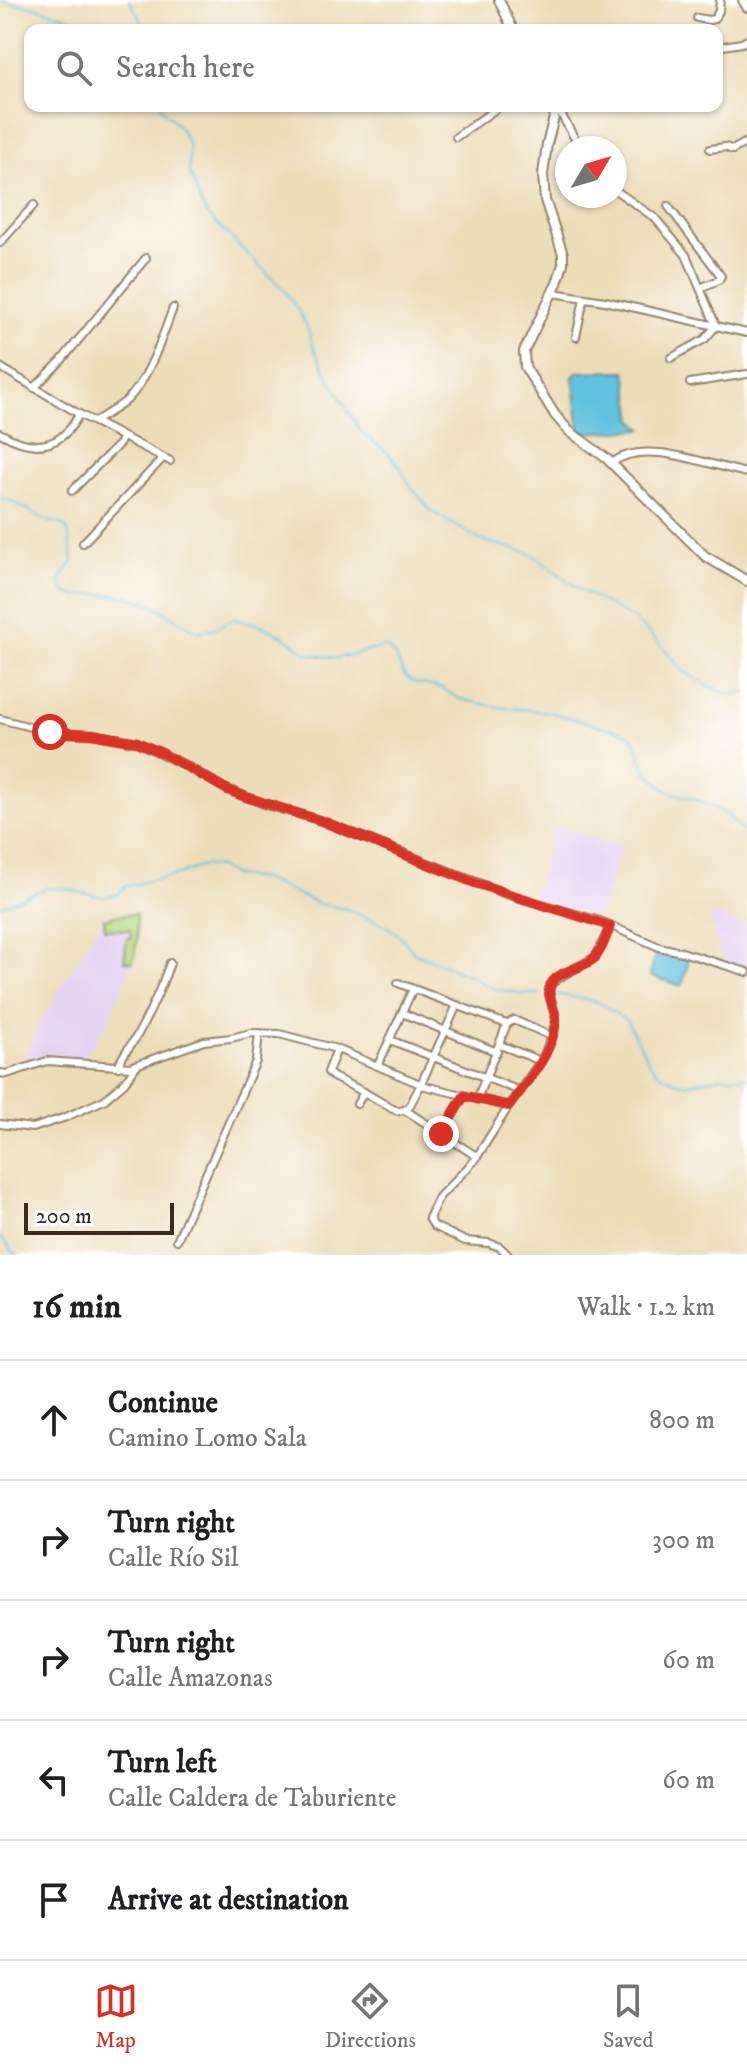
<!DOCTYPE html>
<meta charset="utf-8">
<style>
:root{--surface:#fff;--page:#f6f6f6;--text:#202124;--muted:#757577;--line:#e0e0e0;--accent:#d93025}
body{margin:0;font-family:"IM FELL DW Pica",serif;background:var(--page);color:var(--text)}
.compass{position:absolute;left:555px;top:136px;width:72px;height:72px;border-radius:50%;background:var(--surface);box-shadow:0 2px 6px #0004;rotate:52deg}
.scale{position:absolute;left:24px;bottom:20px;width:150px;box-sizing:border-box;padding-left:8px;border:4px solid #3b2a1e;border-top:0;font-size:22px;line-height:28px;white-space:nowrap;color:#3b2a1e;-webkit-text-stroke:6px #fff;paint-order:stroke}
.stop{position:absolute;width:24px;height:24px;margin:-18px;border:6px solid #d93025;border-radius:50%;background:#fff}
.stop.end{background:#d93025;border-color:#fff;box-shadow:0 2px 8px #0008}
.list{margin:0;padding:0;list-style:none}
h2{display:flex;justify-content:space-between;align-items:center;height:104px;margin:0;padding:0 32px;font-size:34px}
h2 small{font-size:26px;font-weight:400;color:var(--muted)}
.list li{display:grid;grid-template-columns:52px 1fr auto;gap:24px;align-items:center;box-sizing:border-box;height:120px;padding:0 32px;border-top:2px solid var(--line)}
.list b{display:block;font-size:30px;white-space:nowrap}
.list p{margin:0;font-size:26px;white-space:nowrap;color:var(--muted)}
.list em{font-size:26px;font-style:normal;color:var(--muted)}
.icon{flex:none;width:44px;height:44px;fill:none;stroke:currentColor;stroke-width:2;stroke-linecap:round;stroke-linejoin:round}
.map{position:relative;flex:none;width:747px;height:1255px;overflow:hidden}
.search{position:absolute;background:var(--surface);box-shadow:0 2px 6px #0004;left:24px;right:24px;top:24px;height:88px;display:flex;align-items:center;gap:20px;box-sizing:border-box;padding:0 28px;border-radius:16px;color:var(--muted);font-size:30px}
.sheet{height:704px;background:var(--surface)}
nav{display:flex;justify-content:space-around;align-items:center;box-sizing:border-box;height:112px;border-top:2px solid var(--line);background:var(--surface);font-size:22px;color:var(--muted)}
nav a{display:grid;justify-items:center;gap:4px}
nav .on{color:var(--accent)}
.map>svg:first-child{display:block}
.built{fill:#e5d3f1}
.green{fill:#b6d77e;stroke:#78804e;stroke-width:2}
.water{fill:#60c2de;stroke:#4e767e;stroke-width:2}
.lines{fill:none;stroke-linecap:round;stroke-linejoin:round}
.stream{stroke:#60c2de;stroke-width:2}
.street-casing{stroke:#94846c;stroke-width:10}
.secondary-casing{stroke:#94846c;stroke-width:12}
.street{stroke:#fff;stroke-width:6}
.secondary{stroke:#fff;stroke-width:8}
.route{stroke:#d93025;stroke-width:10}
</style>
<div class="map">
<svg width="747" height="1255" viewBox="0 0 747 1255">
<rect width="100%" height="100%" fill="#fff"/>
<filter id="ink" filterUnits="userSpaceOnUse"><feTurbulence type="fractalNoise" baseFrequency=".0125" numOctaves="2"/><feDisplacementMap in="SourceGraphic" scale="16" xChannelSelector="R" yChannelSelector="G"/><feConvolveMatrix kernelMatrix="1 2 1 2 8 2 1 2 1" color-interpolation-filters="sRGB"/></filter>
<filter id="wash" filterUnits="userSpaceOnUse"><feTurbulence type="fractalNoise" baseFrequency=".006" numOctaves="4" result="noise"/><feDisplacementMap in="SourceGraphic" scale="32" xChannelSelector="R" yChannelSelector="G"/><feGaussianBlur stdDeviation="1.8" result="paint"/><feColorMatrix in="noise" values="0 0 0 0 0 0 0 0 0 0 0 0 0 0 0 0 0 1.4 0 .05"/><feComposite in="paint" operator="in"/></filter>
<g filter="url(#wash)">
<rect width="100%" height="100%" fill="#ecddb9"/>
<g class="built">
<polygon points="553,826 622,846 598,917 533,898"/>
<polygon points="709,912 747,927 747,969 723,961"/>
<polygon points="137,914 137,940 133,963 107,1023 81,1062 47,1059 20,1065 43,1017 105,915"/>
</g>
<polygon class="green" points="136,914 137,939 133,962 124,961 127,938 131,938 130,930 105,929 104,918 111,918 111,916"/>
<g class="water">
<polygon points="626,371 634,420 643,429 586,433 580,429 573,377 577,372"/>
<polygon points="656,950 689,959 682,986 650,976"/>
</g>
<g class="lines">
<g class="stream">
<polyline points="129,0 141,20 143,30"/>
<path d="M0 1C32 6 65 12 93 30"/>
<polyline points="160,106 181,129 189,147 189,170 197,193 205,212 285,291 298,310 307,327 314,349 333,385 361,432 388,453 397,463 410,485 431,511 480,540 532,554 579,589 635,620 664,648 682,670 708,686 728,694 747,692"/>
<polyline points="0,499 10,500 48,521 62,524 68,531 73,561 60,581 64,591 76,596 96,594 125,596 152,604 198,632 218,627 232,619 258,624 283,636 308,654 336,658 353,655 383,647 389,649 397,659 404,675 413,682 442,688 459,699 499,707 549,712 627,733 634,738 645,769 662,787 672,793 693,798 725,813 747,835"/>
<polyline points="0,906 47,888 67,889 102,897 117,895 126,886 181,874 203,865 219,867 234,876 263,879 319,904 346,909 385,925 398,934 415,953 473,977 485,985 496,989 523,994 540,994"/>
<polyline points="556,994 598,1002 626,1020 651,1065 660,1074 675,1081 688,1084 719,1077 747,1077"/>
<polyline points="0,1237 17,1255"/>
</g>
</g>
</g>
<g filter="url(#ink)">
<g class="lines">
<defs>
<g id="street">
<polyline points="697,18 709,20 714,19 719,11 720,0"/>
<polyline points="717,47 742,43 747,40"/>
<polyline points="557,107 580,148"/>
<polyline points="456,137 500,106"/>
<polyline points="710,149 726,147 732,150 747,142"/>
<polyline points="615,190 655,218 686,255 716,326"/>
<polyline points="668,206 721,276 719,280 700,288"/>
<polyline points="0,243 34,205"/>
<polyline points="553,293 605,301 747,333"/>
<polyline points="576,337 584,298"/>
<polyline points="671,358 705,339 716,326"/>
<polyline points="0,367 79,414 170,461"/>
<polyline points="690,383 747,374"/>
<polyline points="34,388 61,361 146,258"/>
<path d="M95 422C105 414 117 409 127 400 148 381 163 335 173 308"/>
<path d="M0 433C33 452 61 450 79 414"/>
<path d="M612 463C644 437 710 466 747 473"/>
<polyline points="72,491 120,443 122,437"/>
<polyline points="83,543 163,458"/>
<polyline points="0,719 50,732 92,734 137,742 187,766 226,789 267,805 322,821 509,895 600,921 659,947 682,952 747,972"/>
<polyline points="398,983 501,1022 507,1024 514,1020 551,1036"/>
<polyline points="402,1013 497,1052"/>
<polyline points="390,1040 520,1091"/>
<polyline points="500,1045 541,1061"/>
<polyline points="337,1049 328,1072 333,1077 364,1092 393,1109 399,1111 405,1110"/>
<polyline points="378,1065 411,993 414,990"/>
<path d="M118 1067C122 1054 132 1045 138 1034 151 1011 161 988 170 963"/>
<polyline points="0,1073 7,1074 47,1061 130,1067 204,1041 231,1038 251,1033 279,1034 337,1049 425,1086 509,1106"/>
<polyline points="477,1099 507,1024"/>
<polyline points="357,1104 364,1092"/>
<polyline points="405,1110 409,1107 421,1084 457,1005"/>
<polyline points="405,1110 473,1154 477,1155"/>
<polyline points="0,1124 33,1128 66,1117 104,1100 124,1083 137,1065"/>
<polyline points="441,1134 464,1096"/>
<polyline points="177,1240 256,1061 259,1033"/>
<polyline points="508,1255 500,1247 489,1243 465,1241 434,1226 429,1218 439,1197 475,1160 509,1106 544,1056 556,1022 549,991 551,984 565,974 596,957 610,926"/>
</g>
<g id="secondary">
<polyline points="499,0 513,30"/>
<polyline points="743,0 747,7"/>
<polyline points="557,106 547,144 543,175 545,200 563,254 563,264 557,283 524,351 525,367 555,415 569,431 606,458 705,556 747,581"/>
</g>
</defs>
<use href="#street" class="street-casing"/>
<use href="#secondary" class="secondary-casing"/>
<use href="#street" class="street"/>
<use href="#secondary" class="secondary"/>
</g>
</g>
<g class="lines" filter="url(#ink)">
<path class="route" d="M50 732 92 734 137 742 162 753 226 789 246 797 322 821 475 883 610 926C606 937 602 951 593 959 582 969 559 970 551 984 545 995 556 1009 556 1020 554 1052 527 1082 509 1106L464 1096 441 1134"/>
</g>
</svg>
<svg class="compass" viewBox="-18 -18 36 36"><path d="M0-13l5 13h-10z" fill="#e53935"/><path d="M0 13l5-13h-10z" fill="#757577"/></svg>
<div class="scale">200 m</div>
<div class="stop" style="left:50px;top:732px"></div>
<div class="stop end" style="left:441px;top:1134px"></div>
<div class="search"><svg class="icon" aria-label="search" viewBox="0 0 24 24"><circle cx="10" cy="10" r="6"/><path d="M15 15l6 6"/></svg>Search here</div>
</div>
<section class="sheet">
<h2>16 min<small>Walk · 1.2 km</small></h2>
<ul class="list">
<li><svg class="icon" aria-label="ahead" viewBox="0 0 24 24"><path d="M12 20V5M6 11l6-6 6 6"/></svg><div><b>Continue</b><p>Camino Lomo Sala</p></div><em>800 m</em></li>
<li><svg class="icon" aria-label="right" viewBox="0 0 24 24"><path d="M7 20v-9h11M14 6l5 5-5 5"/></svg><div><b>Turn right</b><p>Calle Río Sil</p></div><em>300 m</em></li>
<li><svg class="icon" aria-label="right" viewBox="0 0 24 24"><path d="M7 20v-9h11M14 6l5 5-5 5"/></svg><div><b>Turn right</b><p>Calle Amazonas</p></div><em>60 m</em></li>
<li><svg class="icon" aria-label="left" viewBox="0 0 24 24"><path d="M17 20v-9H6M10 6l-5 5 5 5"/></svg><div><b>Turn left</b><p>Calle Caldera de Taburiente</p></div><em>60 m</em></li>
<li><svg class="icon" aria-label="arrive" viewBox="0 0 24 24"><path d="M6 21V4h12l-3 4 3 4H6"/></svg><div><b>Arrive at destination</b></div></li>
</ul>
</section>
<nav>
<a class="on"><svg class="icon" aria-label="map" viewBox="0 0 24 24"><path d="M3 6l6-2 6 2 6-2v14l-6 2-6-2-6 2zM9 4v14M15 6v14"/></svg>Map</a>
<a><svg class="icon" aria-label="directions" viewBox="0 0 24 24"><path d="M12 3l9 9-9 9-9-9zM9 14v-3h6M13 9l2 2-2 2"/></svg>Directions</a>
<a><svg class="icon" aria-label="saved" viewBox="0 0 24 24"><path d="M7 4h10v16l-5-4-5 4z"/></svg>Saved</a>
</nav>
